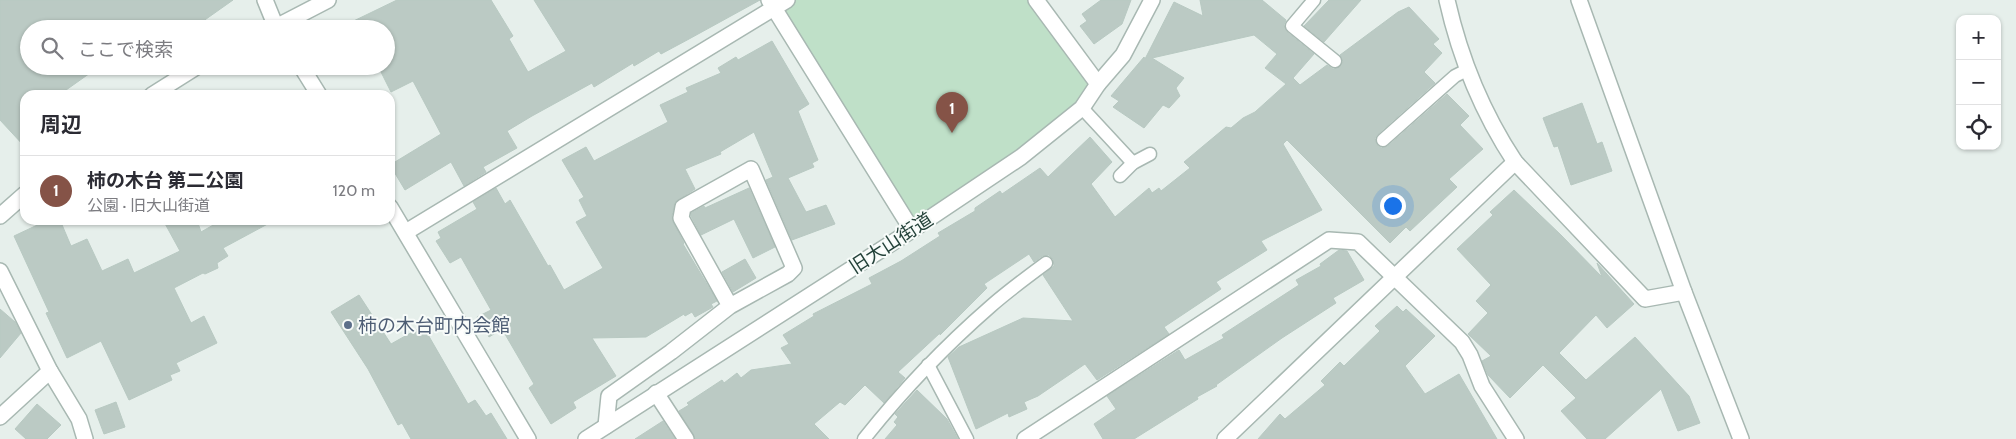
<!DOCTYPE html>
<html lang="ja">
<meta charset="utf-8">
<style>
:root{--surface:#fff;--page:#f2f2f3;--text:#2b2b33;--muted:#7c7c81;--line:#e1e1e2;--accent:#855347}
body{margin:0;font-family:Cabin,"Noto Sans JP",sans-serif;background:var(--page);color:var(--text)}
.controls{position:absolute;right:15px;top:15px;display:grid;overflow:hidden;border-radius:10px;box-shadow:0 1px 4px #0004}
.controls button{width:45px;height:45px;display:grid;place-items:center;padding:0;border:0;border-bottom:1px solid var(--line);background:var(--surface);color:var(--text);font:25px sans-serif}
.you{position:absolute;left:1392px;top:205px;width:18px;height:18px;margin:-12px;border:4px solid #fff;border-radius:50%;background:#1a73e8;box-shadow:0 0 0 8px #1a73e833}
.badge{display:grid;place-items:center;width:32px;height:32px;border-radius:50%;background:var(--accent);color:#fff;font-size:16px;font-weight:700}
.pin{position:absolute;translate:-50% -41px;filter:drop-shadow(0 1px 2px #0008)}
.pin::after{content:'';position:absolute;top:26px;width:18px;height:15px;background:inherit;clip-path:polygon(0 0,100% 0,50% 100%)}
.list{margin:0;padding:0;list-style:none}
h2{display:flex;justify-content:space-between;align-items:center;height:65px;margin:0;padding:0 20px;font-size:21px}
h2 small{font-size:16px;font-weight:400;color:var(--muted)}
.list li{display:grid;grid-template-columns:32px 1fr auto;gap:15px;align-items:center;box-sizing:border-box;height:70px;padding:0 20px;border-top:1px solid var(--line)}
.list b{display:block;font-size:19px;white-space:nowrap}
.list p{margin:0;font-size:16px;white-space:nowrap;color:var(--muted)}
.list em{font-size:16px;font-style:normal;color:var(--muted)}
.icon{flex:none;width:28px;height:28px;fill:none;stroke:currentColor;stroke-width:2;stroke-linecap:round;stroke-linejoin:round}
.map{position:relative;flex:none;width:2016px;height:439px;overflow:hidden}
.search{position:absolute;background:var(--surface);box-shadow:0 1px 4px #0004;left:20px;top:20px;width:375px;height:55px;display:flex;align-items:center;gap:12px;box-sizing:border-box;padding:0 18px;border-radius:28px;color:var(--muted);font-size:19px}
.panel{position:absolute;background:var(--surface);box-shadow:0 1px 4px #0004;left:20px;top:90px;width:375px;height:135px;border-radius:15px}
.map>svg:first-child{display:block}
.green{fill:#bfe0c8}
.building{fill:#bbcac4;stroke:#b8c9c2}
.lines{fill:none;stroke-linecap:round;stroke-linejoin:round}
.service-casing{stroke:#a8b8b2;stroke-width:15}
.minor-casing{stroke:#a8b8b2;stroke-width:18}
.tertiary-casing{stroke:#a8b8b2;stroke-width:18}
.service{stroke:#fff;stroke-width:12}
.minor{stroke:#fff;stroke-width:15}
.tertiary{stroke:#fff;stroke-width:15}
.service-dot{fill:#5c6f8a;stroke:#f7fbf9;stroke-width:2}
.labels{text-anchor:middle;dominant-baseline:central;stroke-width:4;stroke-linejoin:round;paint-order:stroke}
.street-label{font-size:19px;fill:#24423a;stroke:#f7fbf9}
.service-label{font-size:19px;fill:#4e5e75;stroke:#f7fbf9;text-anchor:start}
</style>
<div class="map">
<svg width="2016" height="439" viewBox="0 0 2016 439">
<rect width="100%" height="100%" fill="#e6efeb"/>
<polygon class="green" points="787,0 1036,0 1098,84 1082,108 912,230 774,8"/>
<g class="building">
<polygon points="0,0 233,0 192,29 29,29 29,66 100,66 59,95 25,95 25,147 0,120"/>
<polygon points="397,0 491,0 513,36 509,39 528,72 566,51 534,0 760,0 689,39 661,54 659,51 634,66 633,63 594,87 592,83 532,116 507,131 517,148 483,167 486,172 464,186 451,162 405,190 390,165 441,134 413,81 391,92 378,66 386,66 386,29 337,29"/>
<polygon points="1101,0 1131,0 1122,24 1094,44 1080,26 1087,21 1082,14"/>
<polygon points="1200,0 1262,0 1286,20 1284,25 1287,32 1314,54 1293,78 1300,85 1327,65 1333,69 1338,68 1343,62 1340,55 1398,12 1409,7 1439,39 1433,44 1442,53 1424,72 1435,83 1378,134 1375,138 1377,145 1381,148 1388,146 1447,94 1469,116 1460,125 1483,149 1449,179 1457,187 1410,231 1406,227 1390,243 1287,140 1283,144 1322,210 1261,241 1267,250 1216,282 1221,289 1164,327 1169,334 1097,380 1085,364 1038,396 1024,402 1027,409 1009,417 1008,413 976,429 948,357 959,347 1023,318 1073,321 1043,275 1054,266 1053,259 1049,255 1042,256 1034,262 1029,254 984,284 987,288 940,335 940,333 898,372 905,378 884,403 865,385 845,405 840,402 814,424 829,439 695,439 679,411 689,405 687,403 722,380 724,383 737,373 741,378 751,370 792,364 781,348 789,344 783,335 814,316 813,314 872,284 869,278 901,261 940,236 938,233 975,211 975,208 1000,191 1002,194 1040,168 1048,177 1090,137 1112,162 1091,184 1115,217 1149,188 1152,193 1159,188 1161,191 1190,168 1184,162 1226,127 1231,128 1243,118 1255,112 1286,84 1265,68 1277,54 1254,35 1152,58 1184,78 1176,88 1180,96 1169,108 1163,105 1144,128 1113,107 1119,101 1111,96 1144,57 1145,59 1174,2 1203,16"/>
<polygon points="1329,0 1361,0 1324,42 1304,26"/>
<polygon points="772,41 809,104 798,111 818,160 812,163 814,167 788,178 806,212 826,205 835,224 792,240 766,180 773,177 754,132 720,152 721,154 685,169 695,189 675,202 672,216 673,222 684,243 683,244 717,301 711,304 713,307 695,317 692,312 685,316 684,314 646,337 592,338 616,376 573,402 576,408 551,424 529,388 534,384 502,329 489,337 477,317 491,310 461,257 450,263 436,241 441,238 438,232 477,209 473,202 496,188 505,204 510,200 548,266 550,265 564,290 603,268 576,222 587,216 579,200 584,197 562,160 586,147 594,161 668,122 660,105 688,92 686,88 721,73 718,68 736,57 738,60"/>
<polygon points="1582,103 1597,144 1602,142 1612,171 1571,185 1558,146 1554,147 1543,118"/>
<polygon points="749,188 775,247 753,258 734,219 701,235 691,216 691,213 704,206 705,208"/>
<polygon points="1514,190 1561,235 1602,277 1597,263 1634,304 1607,328 1596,315 1559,353 1586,380 1635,337 1689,396 1700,423 1678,431 1661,389 1605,439 1587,439 1561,411 1576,398 1543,365 1510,398 1488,375 1482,361 1491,356 1468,334 1488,313 1476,301 1491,285 1457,249 1493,215 1490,212"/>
<polygon points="48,220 60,220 71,246 87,239 102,271 128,259 134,273 180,251 163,220 197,220 201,232 222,220 275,220 223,248 228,256 217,263 218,268 205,274 203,273 174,288 191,323 204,316 217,343 176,363 180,371 170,375 172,380 129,400 101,341 67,358 46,313 49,312 14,236"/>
<polygon points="1339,250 1347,251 1364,280 1333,298 1336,303 1282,338 1216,385 1217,386 1197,397 1198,399 1134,439 1103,439 1094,424 1116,409 1107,396 1179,350 1185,360 1224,338 1222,335 1299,285 1296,280 1321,266 1320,264"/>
<polygon points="745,259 756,278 733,292 722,272"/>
<polygon points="359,295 391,344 423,326 468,404 475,400 486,416 491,413 507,439 411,439 402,423 398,425 368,369 331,312"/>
<polygon points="1397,306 1403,312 1406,309 1435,336 1405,366 1425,394 1459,374 1497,439 1258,439 1280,414 1285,419 1325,385 1321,381 1340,362 1344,366 1380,331 1375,326"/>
<polygon points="0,309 15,322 21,333 0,358"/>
<polygon points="917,390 947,419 958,439 885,439 897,425 894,422 898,417 895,414"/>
<polygon points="116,402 125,427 104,434 95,410"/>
<polygon points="37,404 61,425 47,439 26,439 15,429"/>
<polygon points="663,421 675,439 635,439"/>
</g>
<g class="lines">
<defs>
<g id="service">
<polyline points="1314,0 1292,26 1335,61"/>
<polyline points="1082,108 1133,163"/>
<polyline points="1383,140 1455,76 1467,70"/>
<polyline points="1120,176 1133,163 1150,154"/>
<polyline points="928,365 967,439"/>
<path d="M864 439C902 391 945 346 991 306 1008 291 1027 277 1046 263"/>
</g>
<g id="minor">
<polyline points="769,0 912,230"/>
<polyline points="1036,0 1098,84"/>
<path d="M1447 0C1460 58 1482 112 1515 162L1645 299 1684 292"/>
<polyline points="301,66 319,95"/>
<polyline points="390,207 528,439"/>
<polyline points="406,232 787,0"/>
<polyline points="0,271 50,371 79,419 85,439"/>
<polyline points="656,393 686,439"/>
<polyline points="0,417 50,371"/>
<polyline points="606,426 609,396 671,352 730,306 788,274 794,268 751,169 683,207 681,218 730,306"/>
<polyline points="1025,439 1329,240 1358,242 1462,342 1470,355 1482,386 1516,439"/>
<polyline points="1225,439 1515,162"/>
</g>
<g id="tertiary">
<polyline points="265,0 276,27"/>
<polyline points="1579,0 1684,292 1741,439"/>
<polyline points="267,29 276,27 328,0"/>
<polyline points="152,95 198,66"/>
<polyline points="0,216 25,194"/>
<polyline points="586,439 912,230 1021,157 1082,108 1098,84 1123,55 1152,0"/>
</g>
</defs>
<use href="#service" class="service-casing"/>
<use href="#minor" class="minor-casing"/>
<use href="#tertiary" class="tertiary-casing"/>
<use href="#service" class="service"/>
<use href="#minor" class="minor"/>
<use href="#tertiary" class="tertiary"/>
</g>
<circle class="service-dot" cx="348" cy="325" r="5"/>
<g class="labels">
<g class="street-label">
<text transform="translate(891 243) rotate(-33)">旧大山街道</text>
</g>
<g class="service-label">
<text x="358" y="325">柿の木台町内会館</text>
</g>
</g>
</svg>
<div class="controls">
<button>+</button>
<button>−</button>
<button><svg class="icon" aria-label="locate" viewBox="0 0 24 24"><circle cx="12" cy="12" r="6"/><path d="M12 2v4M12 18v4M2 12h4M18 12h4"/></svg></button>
</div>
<div class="you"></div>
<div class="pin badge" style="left:952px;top:133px">1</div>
<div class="search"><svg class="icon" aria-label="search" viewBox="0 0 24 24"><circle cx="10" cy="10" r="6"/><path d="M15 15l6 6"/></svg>ここで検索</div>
<section class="panel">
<h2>周辺<small></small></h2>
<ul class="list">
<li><span class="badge">1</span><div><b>柿の木台 第二公園</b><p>公園 · 旧大山街道</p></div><em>120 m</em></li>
</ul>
</section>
</div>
